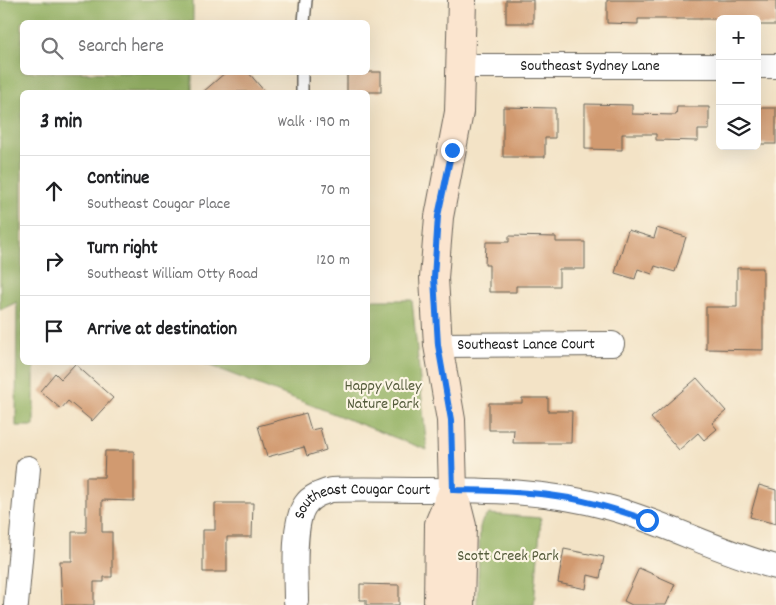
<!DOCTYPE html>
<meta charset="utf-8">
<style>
:root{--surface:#fff;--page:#f2f2f2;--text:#202124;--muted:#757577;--line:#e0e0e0}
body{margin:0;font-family:Dekko,sans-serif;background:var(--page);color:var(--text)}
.controls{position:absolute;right:15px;top:15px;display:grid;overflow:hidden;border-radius:8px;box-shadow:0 5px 20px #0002}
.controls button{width:45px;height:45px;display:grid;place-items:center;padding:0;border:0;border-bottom:1px solid var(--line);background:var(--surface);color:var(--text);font:25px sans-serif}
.stop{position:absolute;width:15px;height:15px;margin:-11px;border:4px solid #1a73e8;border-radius:50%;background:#fff}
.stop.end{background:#1a73e8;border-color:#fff;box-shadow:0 1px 5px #0008}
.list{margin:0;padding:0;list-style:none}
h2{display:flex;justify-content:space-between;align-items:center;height:65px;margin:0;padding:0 20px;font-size:21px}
h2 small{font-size:16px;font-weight:400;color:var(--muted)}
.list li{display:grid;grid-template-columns:32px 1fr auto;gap:15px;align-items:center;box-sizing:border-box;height:70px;padding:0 20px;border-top:1px solid var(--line)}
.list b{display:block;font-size:19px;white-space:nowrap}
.list p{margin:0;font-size:16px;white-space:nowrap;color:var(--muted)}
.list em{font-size:16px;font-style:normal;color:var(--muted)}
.icon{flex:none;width:28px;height:28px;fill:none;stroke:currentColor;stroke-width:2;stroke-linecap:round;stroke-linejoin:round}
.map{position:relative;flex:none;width:776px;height:605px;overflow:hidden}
.search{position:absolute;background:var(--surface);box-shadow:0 5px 20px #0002;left:20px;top:20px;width:350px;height:55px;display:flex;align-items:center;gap:12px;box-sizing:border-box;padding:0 18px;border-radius:8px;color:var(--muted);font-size:19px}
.panel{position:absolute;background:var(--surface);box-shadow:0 5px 20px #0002;left:20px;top:90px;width:350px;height:275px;border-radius:8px}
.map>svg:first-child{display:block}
.forest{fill:#96b366;stroke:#596841}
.building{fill:#d19a6f}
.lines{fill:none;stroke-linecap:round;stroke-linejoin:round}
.lane-casing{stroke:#676258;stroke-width:14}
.street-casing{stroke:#676258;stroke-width:26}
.secondary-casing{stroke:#676258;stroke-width:30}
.lane{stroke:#fff;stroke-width:11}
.street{stroke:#fff;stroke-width:24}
.secondary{stroke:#fbe5cf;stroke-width:28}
.route{stroke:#1a73e8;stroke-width:6}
.labels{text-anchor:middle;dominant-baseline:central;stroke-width:4.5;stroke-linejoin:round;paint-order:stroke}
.street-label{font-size:16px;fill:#1c1c1c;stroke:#fcf5e5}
.park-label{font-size:16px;fill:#545b3b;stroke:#fcf5e5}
</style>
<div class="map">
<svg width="776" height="605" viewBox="0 0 776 605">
<rect width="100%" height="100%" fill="#fcf5e5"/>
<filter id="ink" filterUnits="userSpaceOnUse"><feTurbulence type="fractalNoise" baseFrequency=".02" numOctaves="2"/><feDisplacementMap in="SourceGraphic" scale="10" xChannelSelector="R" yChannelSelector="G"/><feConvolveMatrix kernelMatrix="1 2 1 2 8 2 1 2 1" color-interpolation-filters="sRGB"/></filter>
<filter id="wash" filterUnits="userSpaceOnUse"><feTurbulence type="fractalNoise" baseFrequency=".0096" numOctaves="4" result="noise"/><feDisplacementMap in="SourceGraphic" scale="20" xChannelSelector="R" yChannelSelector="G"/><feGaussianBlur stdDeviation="1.12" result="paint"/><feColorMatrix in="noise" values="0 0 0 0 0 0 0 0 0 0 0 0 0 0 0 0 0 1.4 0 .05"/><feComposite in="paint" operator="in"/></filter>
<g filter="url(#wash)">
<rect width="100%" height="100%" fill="#f3e3c6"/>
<g class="forest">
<polygon points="0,0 193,0 193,22 22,22 22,72 192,73 192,92 22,92 22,362 34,363 34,426 16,426 17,302 0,310"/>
<polygon points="368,300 412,300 427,450 203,363 368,362"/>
<polygon points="489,514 541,518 534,605 477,605 480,527 483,519"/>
</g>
<g id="blocks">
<g class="building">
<rect x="506" y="0" width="27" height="23"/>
<polygon points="607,0 776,0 776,25 757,25 757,19 638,19 638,24 607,23"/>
<polygon points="226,72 248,72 265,92 203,92"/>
<rect x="347" y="72" width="34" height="20"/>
<polygon points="585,104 632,105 632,114 676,115 677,107 709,107 709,130 698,130 698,141 656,140 656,134 622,134 622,150 585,149"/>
<polygon points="503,107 555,108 555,138 545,138 545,157 503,157"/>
<rect x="757" y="108" width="19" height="36"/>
<polygon points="657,228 686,237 675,272 655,266 652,274 638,269 635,279 615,273 628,230 654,238"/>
<polygon points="509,236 556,237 556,242 585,242 585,269 559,269 559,286 516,286 516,292 489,292 489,265 485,265 486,242 509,242"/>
<polygon points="737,268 763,268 763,350 706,349 706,307 737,307"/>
<polygon points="75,364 113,398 92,421 68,401 61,409 40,391 55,373 61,379"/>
<polygon points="697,378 726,411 712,423 717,429 704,440 698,433 679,450 651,418"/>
<polygon points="522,398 548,398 548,411 572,411 571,443 513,443 514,430 489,430 489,403 522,403"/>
<polygon points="306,413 311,430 320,428 326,450 307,456 304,447 267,457 258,426"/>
<polygon points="105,451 134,451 134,501 102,500 102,532 112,532 112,577 104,577 104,582 94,582 94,605 62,605 60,561 72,561 72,532 86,532 86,477 104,477"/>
<polygon points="759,485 776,490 776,524 750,517"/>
<polygon points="215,503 253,503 252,537 227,537 227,572 203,572 203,530 215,530"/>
<polygon points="564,549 604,557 600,578 588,575 586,589 558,583"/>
<polygon points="639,568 675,584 666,605 632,605 624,601"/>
<polygon points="360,584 399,585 399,605 366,605 366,600 360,600"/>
</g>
</g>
</g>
<g filter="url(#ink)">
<use href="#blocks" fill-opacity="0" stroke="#676258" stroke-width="1"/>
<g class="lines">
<defs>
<g id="lane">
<polyline points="304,22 306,0"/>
<polyline points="302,72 302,92"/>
</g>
<g id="street">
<path id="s1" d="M461 66H720"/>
<polyline points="757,66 776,66"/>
<path id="s2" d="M438 345 612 344"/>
<path id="s3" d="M296 601C296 578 292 523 305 505 311 496 321 493 331 490 363 489 395 490 426 490 489 490 551 491 611 508 668 524 719 552 776 567"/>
<polyline points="16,605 28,468"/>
</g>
<g id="secondary">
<polyline points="438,605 439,524 453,490"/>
<polyline points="460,605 462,526 453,490 451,420 438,345 434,278 439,217 459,112 462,0"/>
</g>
</defs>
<use href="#lane" class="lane-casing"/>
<use href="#street" class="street-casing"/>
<use href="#secondary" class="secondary-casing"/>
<use href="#lane" class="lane"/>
<use href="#street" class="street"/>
<use href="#secondary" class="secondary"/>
</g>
</g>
<g class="lines" filter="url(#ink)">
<path class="route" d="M452 150 438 216 434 278 438 345 451 420 453 490C492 491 531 491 569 498 596 503 621 511 647 520"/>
</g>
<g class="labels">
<g class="street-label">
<text stroke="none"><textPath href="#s1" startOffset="129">Southeast Sydney Lane</textPath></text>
<text stroke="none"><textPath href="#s2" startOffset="88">Southeast Lance Court</textPath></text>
<text stroke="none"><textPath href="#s3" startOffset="155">Southeast Cougar Court</textPath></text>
</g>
<g class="park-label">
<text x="383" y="386">Happy Valley<tspan x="383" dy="18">Nature Park</tspan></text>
<text x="508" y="556">Scott Creek Park</text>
</g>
</g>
</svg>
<div class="controls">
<button>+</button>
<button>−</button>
<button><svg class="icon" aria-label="layers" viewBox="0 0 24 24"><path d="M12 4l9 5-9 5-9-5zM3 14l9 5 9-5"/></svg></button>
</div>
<div class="stop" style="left:647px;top:520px"></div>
<div class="stop end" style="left:452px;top:150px"></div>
<div class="search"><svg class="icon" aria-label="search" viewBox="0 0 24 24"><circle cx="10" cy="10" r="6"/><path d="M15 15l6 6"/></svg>Search here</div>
<section class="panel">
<h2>3 min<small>Walk · 190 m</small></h2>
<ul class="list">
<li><svg class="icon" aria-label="ahead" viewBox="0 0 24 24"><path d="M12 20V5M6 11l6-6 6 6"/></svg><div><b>Continue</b><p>Southeast Cougar Place</p></div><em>70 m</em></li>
<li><svg class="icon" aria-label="right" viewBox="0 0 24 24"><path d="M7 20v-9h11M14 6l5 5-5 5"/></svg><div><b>Turn right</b><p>Southeast William Otty Road</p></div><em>120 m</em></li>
<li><svg class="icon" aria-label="arrive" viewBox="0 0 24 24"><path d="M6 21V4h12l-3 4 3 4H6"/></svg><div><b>Arrive at destination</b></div></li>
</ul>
</section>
</div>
